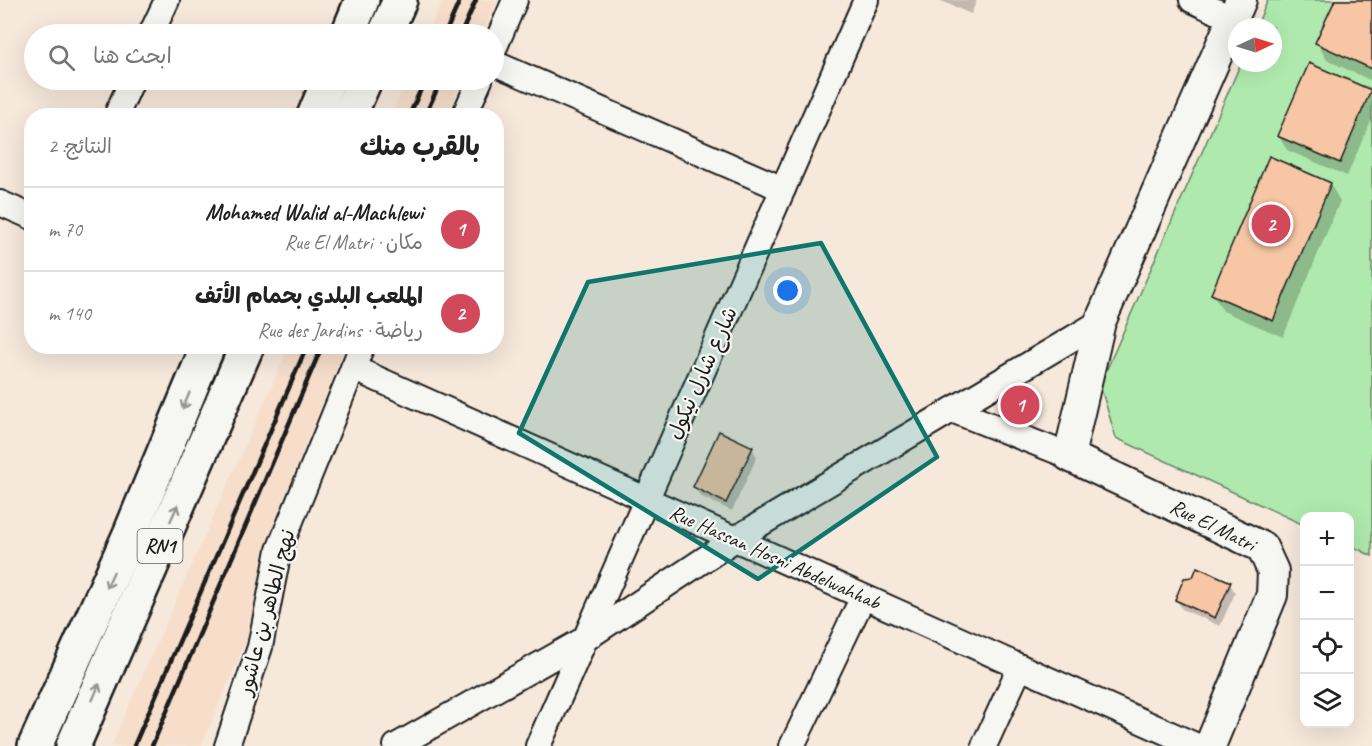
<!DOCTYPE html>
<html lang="ar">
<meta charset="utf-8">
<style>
:root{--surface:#fff;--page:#f2f2f2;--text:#222;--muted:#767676;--line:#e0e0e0;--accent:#d1495b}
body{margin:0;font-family:Caveat,"Playpen Sans Arabic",sans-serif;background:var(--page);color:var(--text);direction:rtl}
.controls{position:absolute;right:18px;bottom:18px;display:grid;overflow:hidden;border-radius:12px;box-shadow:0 6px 24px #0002}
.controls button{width:54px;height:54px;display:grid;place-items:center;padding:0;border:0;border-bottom:2px solid var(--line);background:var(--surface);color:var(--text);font:30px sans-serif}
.compass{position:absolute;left:1228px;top:18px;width:54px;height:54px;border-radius:50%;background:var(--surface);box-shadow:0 6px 24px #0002;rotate:86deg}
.you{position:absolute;left:788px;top:291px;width:21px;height:21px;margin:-15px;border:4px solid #fff;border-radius:50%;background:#1a73e8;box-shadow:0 0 0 9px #1a73e833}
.badge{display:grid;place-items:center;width:39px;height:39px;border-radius:50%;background:var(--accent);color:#fff;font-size:20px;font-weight:700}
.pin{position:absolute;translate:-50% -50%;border:3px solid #fff;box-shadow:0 2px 6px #0006}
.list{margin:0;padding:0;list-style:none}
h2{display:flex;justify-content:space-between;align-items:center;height:78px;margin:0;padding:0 24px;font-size:26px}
h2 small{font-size:20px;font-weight:400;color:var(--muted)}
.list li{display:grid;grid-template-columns:39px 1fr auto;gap:18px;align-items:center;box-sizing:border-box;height:84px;padding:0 24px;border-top:2px solid var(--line)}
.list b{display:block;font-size:22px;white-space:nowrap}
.list p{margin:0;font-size:20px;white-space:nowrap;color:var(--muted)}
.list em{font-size:20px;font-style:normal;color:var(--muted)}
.icon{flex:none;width:33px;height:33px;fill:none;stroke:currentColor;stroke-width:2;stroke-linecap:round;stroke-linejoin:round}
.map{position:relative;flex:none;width:1372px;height:746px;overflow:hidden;direction:ltr}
.search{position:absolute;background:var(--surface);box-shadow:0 6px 24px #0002;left:24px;top:24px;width:480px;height:66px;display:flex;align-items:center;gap:15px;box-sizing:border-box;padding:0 21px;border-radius:33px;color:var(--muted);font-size:22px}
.panel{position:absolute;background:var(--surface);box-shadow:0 6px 24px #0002;left:24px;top:108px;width:480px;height:246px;border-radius:24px;direction:rtl}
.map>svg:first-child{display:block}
.built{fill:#f6decb}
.green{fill:#afe9ae;stroke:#668265;stroke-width:1.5}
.shadow{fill:#0003}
.building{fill:#f6c6a5;stroke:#1c1c1c;stroke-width:1.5}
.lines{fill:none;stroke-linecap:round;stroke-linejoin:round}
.minor-casing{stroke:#1c1c1c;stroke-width:28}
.tertiary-casing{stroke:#1c1c1c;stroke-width:34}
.trunk-casing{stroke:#1c1c1c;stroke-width:38}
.minor{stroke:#f6f6f2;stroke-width:24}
.tertiary{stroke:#f6f6f2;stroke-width:30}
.trunk{stroke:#f6f6f2;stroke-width:33}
.rail{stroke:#1c1c1c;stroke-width:4.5}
.oneway{stroke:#949492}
.marked{fill:#0f766e;fill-opacity:0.2;stroke:#0f766e;stroke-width:4.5;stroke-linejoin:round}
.labels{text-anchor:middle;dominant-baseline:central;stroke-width:4.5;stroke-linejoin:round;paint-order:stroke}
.shield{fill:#f6f6f2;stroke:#5d5d5c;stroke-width:1.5}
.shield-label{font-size:20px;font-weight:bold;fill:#1c1c1c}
.street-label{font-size:21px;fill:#1c1c1c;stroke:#f6f6f2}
</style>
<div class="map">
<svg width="1372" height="746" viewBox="0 0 1372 746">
<rect width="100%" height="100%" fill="#f6e8db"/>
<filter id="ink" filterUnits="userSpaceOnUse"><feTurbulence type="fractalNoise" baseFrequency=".0167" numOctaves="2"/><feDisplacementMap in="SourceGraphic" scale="12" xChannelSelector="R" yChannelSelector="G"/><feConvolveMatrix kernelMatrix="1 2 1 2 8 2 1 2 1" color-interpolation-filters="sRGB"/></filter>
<g filter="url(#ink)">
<g class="built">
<polygon points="443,0 498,0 482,34 427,34"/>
<polygon points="407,80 462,80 447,115 391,115"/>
<polygon points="289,347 345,347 270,532 247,639 201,746 111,746"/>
</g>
<polygon class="green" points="1268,0 1372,0 1372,556 1350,545 1350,516 1304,516 1304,525 1116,438 1100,385 1241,63 1273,63 1273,27 1256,27"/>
<g class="shadow">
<polygon points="939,0 977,0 971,14"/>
<polygon points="1337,0 1372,0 1372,81 1327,60 1317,43"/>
<polygon points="1370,91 1372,118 1347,176 1287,150 1279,136"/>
<polygon points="1330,184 1340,201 1283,337 1223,311 1213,294"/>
<polygon points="752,448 757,457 732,511 700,496 695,487"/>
<polygon points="1230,584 1235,593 1220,626 1182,609 1177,600"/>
</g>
<g class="building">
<polygon points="1335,0 1372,0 1372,69 1315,43"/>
<polygon points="1309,63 1371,90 1340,163 1277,136"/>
<polygon points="1269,156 1331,183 1273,321 1211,294"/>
<polygon points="719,431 753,447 726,503 693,487"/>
<polygon points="1197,567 1231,582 1215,618 1175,600 1184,578 1193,577"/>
</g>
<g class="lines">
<defs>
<g id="minor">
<polyline points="1192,0 1233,19"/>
<polyline points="151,34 167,0"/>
<polyline points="494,49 515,0"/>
<polyline points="494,63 783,189"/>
<polyline points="116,116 132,80"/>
<polyline points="464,116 480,80"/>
<polyline points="0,203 32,217"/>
<polyline points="353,368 1197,746"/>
<polyline points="952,410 1069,456"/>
<polyline points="227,746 260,647 279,550 362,346"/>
<polyline points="396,746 585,639 735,539 1100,322"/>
<polyline points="538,746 866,0"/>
<polyline points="792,746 863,597"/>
<polyline points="984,746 1020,667"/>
</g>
<polyline id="tertiary" points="1210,746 1272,595 1273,571 1262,547 1069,456 1100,322 1241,0"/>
<g id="trunk">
<polyline points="348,34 362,0"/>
<polyline points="385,34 400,0"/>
<polyline points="314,116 329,80"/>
<polyline points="349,116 365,80"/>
<polyline points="35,746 130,534 208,346"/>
<polyline points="73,746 247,346"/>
</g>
</defs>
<use href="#minor" class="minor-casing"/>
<use href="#tertiary" class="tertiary-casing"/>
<use href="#trunk" class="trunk-casing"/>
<use href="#minor" class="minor"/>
<use href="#tertiary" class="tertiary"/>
<use href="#trunk" class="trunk"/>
<g class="rail">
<polyline points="445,34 460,0"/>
<polyline points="461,34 476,0"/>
<polyline points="409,116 425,80"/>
<polyline points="425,116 441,80"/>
<polyline points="134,746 307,346"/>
<polyline points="152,746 322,346"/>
</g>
</g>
<defs><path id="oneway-shaft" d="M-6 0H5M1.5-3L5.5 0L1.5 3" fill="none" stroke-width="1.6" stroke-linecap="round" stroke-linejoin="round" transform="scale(1.5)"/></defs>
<g class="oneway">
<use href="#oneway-shaft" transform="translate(186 401) rotate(113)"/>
<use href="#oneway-shaft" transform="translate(174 513) rotate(-66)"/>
<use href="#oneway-shaft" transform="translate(110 580) rotate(114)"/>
<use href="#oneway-shaft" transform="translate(96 692) rotate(-67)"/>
</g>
</g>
<path class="marked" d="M821 243 937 457 758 579 519 433 588 282Z"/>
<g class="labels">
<rect class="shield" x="137.5" y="529" width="45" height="34" rx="4.5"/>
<g class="shield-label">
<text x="160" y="546">RN1</text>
</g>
<g class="street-label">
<text transform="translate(702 373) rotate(-66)">شارع شارل نيكول</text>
<text transform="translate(1213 525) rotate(26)">Rue El Matri</text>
<text transform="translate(775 557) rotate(24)">Rue Hassan Hosni Abdelwahhab</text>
<text transform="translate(266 612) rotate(-75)">نهج الطاهر بن عاشور</text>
</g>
</g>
</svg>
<div class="controls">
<button>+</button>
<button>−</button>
<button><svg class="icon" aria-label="locate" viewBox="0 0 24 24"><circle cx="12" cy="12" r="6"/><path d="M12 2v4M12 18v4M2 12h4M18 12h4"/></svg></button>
<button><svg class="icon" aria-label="layers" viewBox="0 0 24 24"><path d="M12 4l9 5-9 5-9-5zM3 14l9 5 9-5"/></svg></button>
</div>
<svg class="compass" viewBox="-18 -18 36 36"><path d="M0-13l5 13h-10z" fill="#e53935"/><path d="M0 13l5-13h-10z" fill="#767676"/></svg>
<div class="you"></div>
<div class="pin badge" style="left:1020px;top:405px">1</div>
<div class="pin badge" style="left:1271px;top:224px">2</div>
<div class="search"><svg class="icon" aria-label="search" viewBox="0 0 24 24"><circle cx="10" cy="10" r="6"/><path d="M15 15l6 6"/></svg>ابحث هنا</div>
<section class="panel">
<h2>بالقرب منك<small>النتائج: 2</small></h2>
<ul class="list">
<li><span class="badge">1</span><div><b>Mohamed Walid al-Machlewi</b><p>مكان · Rue El Matri</p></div><em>70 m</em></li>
<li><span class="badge">2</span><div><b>الملعب البلدي بحمام الأتف</b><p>رياضة · Rue des Jardins</p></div><em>140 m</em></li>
</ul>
</section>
</div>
